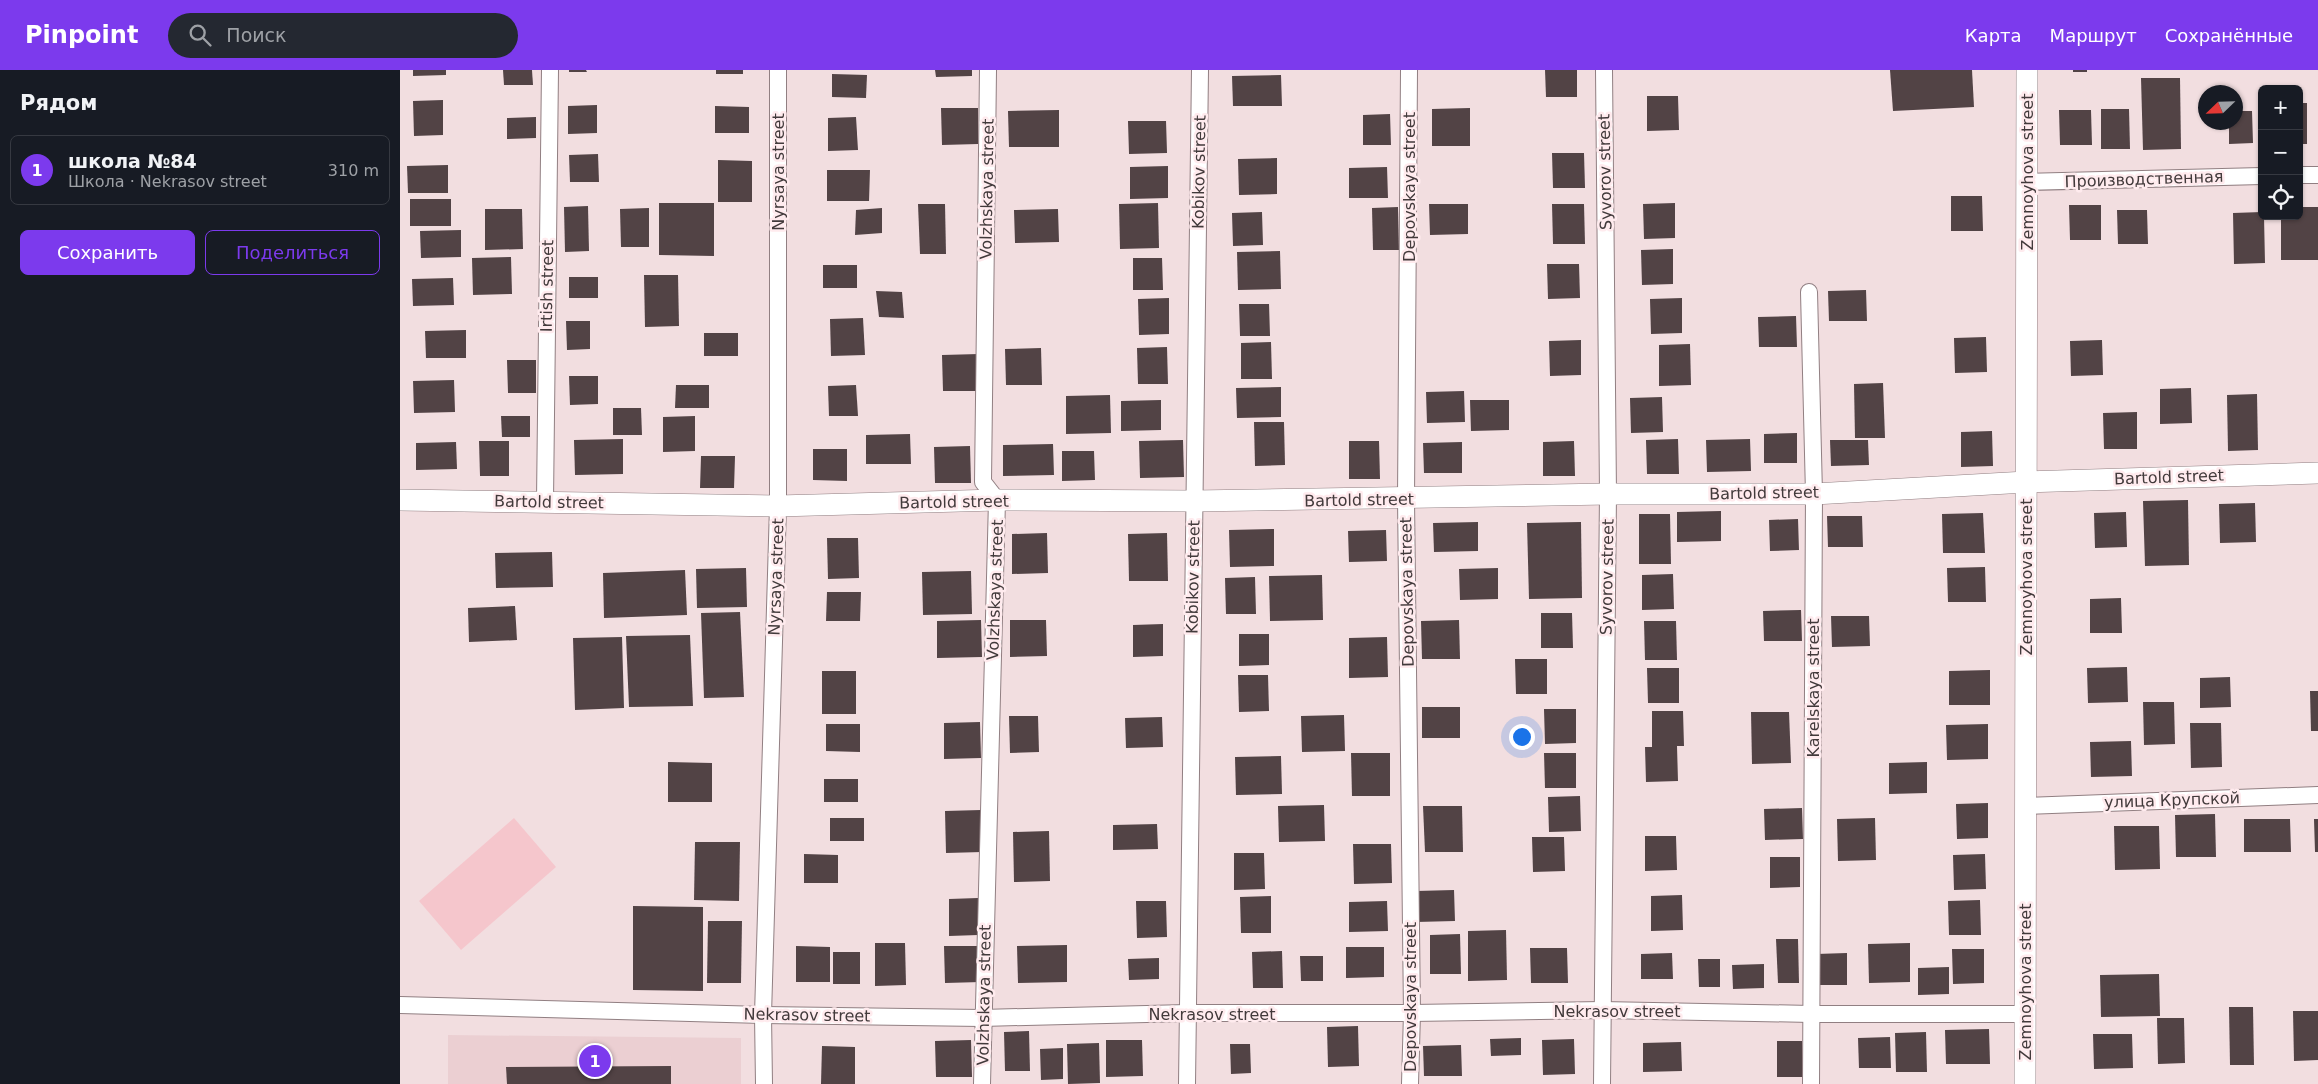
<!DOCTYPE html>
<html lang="ru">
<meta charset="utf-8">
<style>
:root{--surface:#171b24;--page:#242831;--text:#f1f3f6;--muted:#9ea1a6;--line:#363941;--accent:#7c3aed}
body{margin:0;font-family:"DejaVu Sans",sans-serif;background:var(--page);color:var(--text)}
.controls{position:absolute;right:15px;top:15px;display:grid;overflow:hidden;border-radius:8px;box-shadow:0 1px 4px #0004}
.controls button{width:45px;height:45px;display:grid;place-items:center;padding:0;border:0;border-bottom:1px solid var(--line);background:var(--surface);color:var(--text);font:25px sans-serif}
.compass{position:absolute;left:1798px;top:15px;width:45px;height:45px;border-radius:50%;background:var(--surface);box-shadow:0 1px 4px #0004;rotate:247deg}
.you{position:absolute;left:1121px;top:666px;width:18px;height:18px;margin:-12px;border:4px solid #fff;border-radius:50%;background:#1a73e8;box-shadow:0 0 0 8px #1a73e833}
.badge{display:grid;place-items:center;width:32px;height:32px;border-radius:50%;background:var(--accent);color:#fff;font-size:16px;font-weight:700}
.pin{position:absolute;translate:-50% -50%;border:2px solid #fff;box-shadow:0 1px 5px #0006}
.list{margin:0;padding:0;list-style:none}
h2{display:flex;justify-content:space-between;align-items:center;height:65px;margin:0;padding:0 20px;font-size:21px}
h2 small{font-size:16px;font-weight:400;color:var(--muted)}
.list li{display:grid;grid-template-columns:32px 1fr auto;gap:15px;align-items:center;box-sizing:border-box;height:70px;margin:0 10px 10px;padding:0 10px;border:1px solid var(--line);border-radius:8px}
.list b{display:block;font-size:19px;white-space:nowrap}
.list p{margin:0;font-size:16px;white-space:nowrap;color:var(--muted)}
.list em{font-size:16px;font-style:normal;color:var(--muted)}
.actions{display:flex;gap:10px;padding:15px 20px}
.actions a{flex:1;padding:11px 0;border:1px solid var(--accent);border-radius:8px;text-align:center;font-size:18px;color:var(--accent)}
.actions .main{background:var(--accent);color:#fff}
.icon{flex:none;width:28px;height:28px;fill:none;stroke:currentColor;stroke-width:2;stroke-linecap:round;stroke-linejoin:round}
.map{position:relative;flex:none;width:1918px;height:1014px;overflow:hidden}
header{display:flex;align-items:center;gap:30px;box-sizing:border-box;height:70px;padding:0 25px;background:var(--accent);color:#fff}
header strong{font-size:24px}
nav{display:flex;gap:28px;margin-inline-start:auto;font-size:18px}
.search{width:350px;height:45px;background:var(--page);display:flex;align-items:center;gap:12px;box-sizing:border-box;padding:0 18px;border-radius:28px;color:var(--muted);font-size:19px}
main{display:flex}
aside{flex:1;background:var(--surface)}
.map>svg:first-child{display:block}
.built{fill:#ebcfd2}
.green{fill:#f5c6cc}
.building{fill:#524345}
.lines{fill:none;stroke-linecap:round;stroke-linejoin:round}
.minor-casing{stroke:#917f82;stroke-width:18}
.tertiary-casing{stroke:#917f82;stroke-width:22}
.minor{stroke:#fff;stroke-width:16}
.tertiary{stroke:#fff;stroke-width:21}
.labels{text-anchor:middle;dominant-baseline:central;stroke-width:5;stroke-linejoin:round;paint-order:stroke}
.street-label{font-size:16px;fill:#423a3b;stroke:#ffebee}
</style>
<header>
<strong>Pinpoint</strong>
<div class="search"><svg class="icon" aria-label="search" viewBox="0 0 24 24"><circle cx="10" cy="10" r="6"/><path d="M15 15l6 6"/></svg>Поиск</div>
<nav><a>Карта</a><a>Маршрут</a><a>Сохранённые</a></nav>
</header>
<main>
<aside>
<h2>Рядом<small></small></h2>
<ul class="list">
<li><span class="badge">1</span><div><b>школа №84</b><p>Школа · Nekrasov street</p></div><em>310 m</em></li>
</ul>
<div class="actions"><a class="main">Сохранить</a><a>Поделиться</a></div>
</aside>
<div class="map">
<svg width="1918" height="1014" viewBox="0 0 1918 1014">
<rect width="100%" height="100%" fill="#f2dee0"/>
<polygon class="built" points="48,965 341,968 341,1014 48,1014"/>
<polygon class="green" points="114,748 156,797 61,880 19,831"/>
<g class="building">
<polygon points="13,0 46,0 46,5 13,6"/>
<polygon points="103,0 132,0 133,15 104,15"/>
<polygon points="169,0 186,0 187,2 169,2"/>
<rect x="316" y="0" width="27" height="4"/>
<polygon points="535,0 572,0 572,6 536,7"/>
<polygon points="1145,0 1177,0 1177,27 1146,27"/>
<polygon points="1490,0 1572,0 1574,37 1493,41"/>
<rect x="1673" y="0" width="14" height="2"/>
<polygon points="432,4 467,5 466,28 432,27"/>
<polygon points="881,5 882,36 833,36 832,6"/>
<polygon points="1741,8 1780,8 1781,79 1743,80"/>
<polygon points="1247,26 1278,26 1279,60 1247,61"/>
<polygon points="43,30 43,65 14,66 13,31"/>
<rect x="1899" y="33" width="8" height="41"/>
<polygon points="197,35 197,63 168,64 168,36"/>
<polygon points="315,36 349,37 349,63 315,63"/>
<polygon points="541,38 578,38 578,74 542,75"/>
<polygon points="1070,38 1070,76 1032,76 1032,39"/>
<polygon points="1701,39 1729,39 1730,79 1701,79"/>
<polygon points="659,40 659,77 609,77 608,41"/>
<polygon points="1659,40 1691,40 1692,75 1660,75"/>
<polygon points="1836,41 1852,41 1853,73 1829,74 1829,52 1836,52"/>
<polygon points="990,44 991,75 963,75 963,45"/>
<polygon points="136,47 136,68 107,69 107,48"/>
<polygon points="456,47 458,80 428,81 428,48"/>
<polygon points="728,51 766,51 767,83 729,84"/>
<polygon points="1152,83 1184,83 1185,118 1153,118"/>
<polygon points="198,84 199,112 170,112 169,85"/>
<polygon points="877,88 877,124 839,125 838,89"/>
<polygon points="318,90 352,91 352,132 318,132"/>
<polygon points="48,95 48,123 8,123 7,96"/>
<polygon points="768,96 768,128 730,129 730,97"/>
<polygon points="987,97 988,128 949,128 949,98"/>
<polygon points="427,100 470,100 469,131 427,131"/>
<polygon points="1551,126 1582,126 1583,161 1551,161"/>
<rect x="10" y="129" width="41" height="27"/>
<polygon points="259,133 314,133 314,186 259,185"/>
<polygon points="758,133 759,178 720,179 719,134"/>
<polygon points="1275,133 1275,168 1244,169 1243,134"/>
<polygon points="518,134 545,134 546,184 520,184"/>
<polygon points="1029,134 1068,134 1068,164 1030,165"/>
<polygon points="1152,134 1184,134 1185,174 1153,174"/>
<polygon points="1669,135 1701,135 1701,170 1670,170"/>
<polygon points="188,136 189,181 165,182 164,137"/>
<polygon points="998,137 999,180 973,180 972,138"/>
<polygon points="1899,137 1918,137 1918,190 1881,190 1881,146 1899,146"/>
<polygon points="249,138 249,177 221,177 220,139"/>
<polygon points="482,138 482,163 455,165 456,140"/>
<polygon points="85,139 122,139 123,179 85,180"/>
<polygon points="658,139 659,172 615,173 614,140"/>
<polygon points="1717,140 1747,140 1748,174 1718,174"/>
<polygon points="862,142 863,175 833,176 832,143"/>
<polygon points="1862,142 1862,146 1864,146 1865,193 1834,194 1833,143"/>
<polygon points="61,160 61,187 21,188 20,161"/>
<polygon points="1273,179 1273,214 1242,215 1241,180"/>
<polygon points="880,181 881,219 838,220 837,182"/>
<polygon points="111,187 112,224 73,225 72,188"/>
<polygon points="733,188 762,188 763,220 733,220"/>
<polygon points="1147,194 1179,194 1180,228 1148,229"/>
<rect x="423" y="195" width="34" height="23"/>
<polygon points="244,205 278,205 279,256 245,257"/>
<rect x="169" y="207" width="29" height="21"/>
<polygon points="53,208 54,235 13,236 12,209"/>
<polygon points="1466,220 1467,251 1429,251 1428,221"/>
<polygon points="476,221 502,222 504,248 479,247"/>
<polygon points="769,228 769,264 739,265 738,229"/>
<polygon points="1282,228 1282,263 1251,264 1250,229"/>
<polygon points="839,234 869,234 870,266 840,266"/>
<polygon points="1396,246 1397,277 1359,277 1358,247"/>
<polygon points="463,248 465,285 431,286 430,249"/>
<polygon points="166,251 190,251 190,279 167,280"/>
<polygon points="66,260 66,288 26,288 25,261"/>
<rect x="304" y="263" width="34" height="23"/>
<polygon points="1586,267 1587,302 1555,303 1554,268"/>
<polygon points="1181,270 1181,305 1150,306 1149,271"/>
<polygon points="1702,270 1703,305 1671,306 1670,271"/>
<polygon points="871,272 872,309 841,309 841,273"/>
<polygon points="1290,274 1291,315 1259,316 1259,275"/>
<polygon points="767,277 768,314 738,314 737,278"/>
<polygon points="641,278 642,315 606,315 605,279"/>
<polygon points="579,284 579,321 543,321 542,285"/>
<polygon points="107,290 136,290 136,323 108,323"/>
<polygon points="169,306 198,306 198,334 170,335"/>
<polygon points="54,310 55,342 14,343 13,311"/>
<polygon points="1483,313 1485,368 1455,368 1454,314"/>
<polygon points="276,315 309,315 309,338 275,338"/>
<polygon points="456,315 458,346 429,346 428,316"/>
<polygon points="881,317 881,347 837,348 836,318"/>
<polygon points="1791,318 1792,353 1760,354 1760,319"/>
<polygon points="1064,321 1065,352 1027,353 1026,322"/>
<polygon points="1857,324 1858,380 1828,381 1827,325"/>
<polygon points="710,325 711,363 666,364 666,326"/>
<polygon points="1262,327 1263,362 1231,363 1230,328"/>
<polygon points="761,330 761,360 721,361 721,331"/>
<polygon points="1070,330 1109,330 1109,360 1071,361"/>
<polygon points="213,338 241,338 242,365 213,365"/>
<polygon points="1737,342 1737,379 1704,379 1703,343"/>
<polygon points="101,346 130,346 130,367 102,367"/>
<polygon points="295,346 295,381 263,382 263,347"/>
<polygon points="854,352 884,352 885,395 855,396"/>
<polygon points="1592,361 1593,396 1561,397 1561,362"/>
<polygon points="1397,363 1397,393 1364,393 1364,364"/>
<polygon points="510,364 511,394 466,394 466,365"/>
<polygon points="223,369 223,404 175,405 174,370"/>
<polygon points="1278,369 1279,404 1247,404 1246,370"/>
<polygon points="1350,369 1351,401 1307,402 1306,370"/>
<polygon points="783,370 784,407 740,408 739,371"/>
<polygon points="1430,370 1468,370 1469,395 1431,396"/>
<polygon points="79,371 109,371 109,406 80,406"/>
<polygon points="949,371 979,371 980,409 949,409"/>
<polygon points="1174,371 1175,406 1143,406 1143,372"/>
<polygon points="56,372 57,399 16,400 16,373"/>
<polygon points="1062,372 1062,403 1024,403 1023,373"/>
<polygon points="653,374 654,405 603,406 603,375"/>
<polygon points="570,376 571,413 535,413 534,377"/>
<polygon points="413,379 447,379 447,411 413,410"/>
<polygon points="662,381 694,381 695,410 662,411"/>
<polygon points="301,386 335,386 334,418 300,418"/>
<polygon points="1788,430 1789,495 1745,496 1743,431"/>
<polygon points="1855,433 1856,472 1820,473 1819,434"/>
<polygon points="1321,441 1321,471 1277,472 1277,442"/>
<polygon points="1726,442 1727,477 1695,478 1694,443"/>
<polygon points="1583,443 1585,483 1543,483 1542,444"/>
<polygon points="1239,444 1270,444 1271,494 1239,494"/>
<polygon points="1427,446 1462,446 1463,477 1428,477"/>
<polygon points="1398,449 1399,480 1370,481 1369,450"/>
<polygon points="1078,452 1078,481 1034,482 1033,453"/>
<polygon points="1181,452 1182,528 1129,529 1127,453"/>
<polygon points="874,459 874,496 830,497 829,460"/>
<polygon points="986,460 987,491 949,492 948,461"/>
<polygon points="647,463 648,503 612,504 612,464"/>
<polygon points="767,463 768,511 729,511 728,464"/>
<polygon points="427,468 458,468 459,508 428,509"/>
<polygon points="152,482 153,517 96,518 95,483"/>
<polygon points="1585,497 1586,532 1548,532 1547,498"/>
<polygon points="346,498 347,537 297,538 296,499"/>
<polygon points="1098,498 1098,529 1060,530 1059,499"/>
<polygon points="285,500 287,545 204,548 203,503"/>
<polygon points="571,501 572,544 523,545 522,502"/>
<polygon points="1273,504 1274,539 1242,540 1242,505"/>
<polygon points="922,505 923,550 870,551 869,506"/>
<polygon points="855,507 856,544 826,544 825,508"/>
<polygon points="427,522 461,522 460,551 426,551"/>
<polygon points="1721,528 1722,563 1690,563 1690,529"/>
<polygon points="115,536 117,570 69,572 68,538"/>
<polygon points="1401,540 1402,571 1364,571 1363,541"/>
<polygon points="340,542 344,627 304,628 301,543"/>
<polygon points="1141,543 1172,543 1173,578 1141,578"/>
<polygon points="1431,546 1469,546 1470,576 1432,577"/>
<polygon points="581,550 582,587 537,588 537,551"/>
<polygon points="610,550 646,550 647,586 610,587"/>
<polygon points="1059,550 1060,589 1022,589 1021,551"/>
<polygon points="1244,551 1276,551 1277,590 1245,590"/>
<polygon points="763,554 763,586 733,587 733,555"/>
<polygon points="839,564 869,564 869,595 839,596"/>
<polygon points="290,565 293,636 229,637 226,566"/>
<polygon points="222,567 224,638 175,640 173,568"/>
<polygon points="987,567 988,607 949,608 949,568"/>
<polygon points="1115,589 1147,589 1147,624 1116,624"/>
<polygon points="1727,597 1728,632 1688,633 1687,598"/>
<polygon points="1247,598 1279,598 1279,633 1248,633"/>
<polygon points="1590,600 1590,635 1549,635 1549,601"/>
<rect x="422" y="601" width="34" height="43"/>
<polygon points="838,605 868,605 869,641 839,642"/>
<polygon points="1830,607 1831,637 1800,638 1800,608"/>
<polygon points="1910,621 1918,621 1918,661 1911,661"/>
<polygon points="1743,632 1774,632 1775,674 1744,675"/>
<rect x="1022" y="637" width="38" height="31"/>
<polygon points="1144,639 1176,639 1176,673 1145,674"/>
<polygon points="1252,641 1283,641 1284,676 1277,676 1278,711 1246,712 1245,677 1252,677"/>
<polygon points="1351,642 1389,642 1391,693 1352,694"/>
<polygon points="944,645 945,681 902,682 901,646"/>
<polygon points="609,646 638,646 639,682 610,683"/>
<polygon points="762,647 763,677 726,678 725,648"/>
<polygon points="580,652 581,688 544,689 544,653"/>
<polygon points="1790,653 1821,653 1822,697 1791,698"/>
<polygon points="426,654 460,654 460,682 426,681"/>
<polygon points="1588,654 1588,689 1547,690 1546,655"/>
<polygon points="1731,671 1732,706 1691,707 1690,672"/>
<polygon points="951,683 990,683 990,726 952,726"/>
<polygon points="1144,683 1176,683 1176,718 1145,718"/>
<polygon points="881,686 882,724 836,725 835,687"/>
<polygon points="268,692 312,693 312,732 268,732"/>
<polygon points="1527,692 1527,723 1489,724 1489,693"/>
<rect x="424" y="709" width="34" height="23"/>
<polygon points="1180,726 1181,761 1149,762 1148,727"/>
<polygon points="1588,733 1588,768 1557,769 1556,734"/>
<polygon points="924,735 925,771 879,772 878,736"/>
<polygon points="1023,736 1062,736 1063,782 1025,782"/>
<polygon points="1402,738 1403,769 1365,770 1364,739"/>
<polygon points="581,740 582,782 546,783 545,741"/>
<polygon points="1815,744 1816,787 1776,787 1775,745"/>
<rect x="430" y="748" width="34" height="23"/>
<polygon points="1475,748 1476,790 1438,791 1437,749"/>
<polygon points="1844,749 1890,749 1891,782 1844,782"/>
<polygon points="1914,749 1918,749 1918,782 1915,782"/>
<polygon points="757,754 758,779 713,780 713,755"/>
<polygon points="1714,756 1759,756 1760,799 1715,800"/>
<polygon points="649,761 650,811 614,812 613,762"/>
<polygon points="1245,766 1276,766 1277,800 1245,801"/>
<polygon points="1132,767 1164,767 1165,801 1133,802"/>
<polygon points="295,772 340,772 339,831 294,830"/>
<polygon points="953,774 991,774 992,813 954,814"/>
<polygon points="834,783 864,783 865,819 834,820"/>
<polygon points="404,784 438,785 438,813 404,813"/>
<polygon points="1585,784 1586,819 1554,820 1553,785"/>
<polygon points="1370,787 1400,787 1400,817 1370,818"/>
<polygon points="1054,820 1055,851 1016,852 1016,821"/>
<polygon points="1282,825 1283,860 1251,861 1251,826"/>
<polygon points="871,826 871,863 841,863 840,827"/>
<polygon points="578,828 578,865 549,866 549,829"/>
<polygon points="1580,830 1581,865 1549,865 1548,831"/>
<polygon points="736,831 766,831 767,867 737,868"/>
<polygon points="987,831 988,861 949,862 949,832"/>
<polygon points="233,836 303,837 303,921 233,920"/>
<polygon points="308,851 342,851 341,913 307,913"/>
<polygon points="1106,860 1107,910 1068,911 1068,861"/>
<polygon points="1060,864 1061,904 1030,904 1030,865"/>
<polygon points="1376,869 1398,869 1399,913 1378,913"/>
<polygon points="475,873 505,873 506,915 475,916"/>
<polygon points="1510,873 1510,912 1469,913 1468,874"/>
<polygon points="667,875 667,912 618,913 617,876"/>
<polygon points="396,876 430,877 430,912 396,912"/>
<polygon points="544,876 580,876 581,912 545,913"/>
<polygon points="946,877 984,877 984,907 946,908"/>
<polygon points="1130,878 1167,878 1168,913 1131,913"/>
<polygon points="1552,879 1584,879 1584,913 1553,914"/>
<polygon points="882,881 883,918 853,918 852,882"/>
<rect x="433" y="882" width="27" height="32"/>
<polygon points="1272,883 1273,909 1241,909 1241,884"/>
<polygon points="1447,883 1447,915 1416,915 1416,884"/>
<polygon points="900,886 923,886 923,911 901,911"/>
<polygon points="759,888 759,909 729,910 728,889"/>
<polygon points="1298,889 1320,889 1320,917 1299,917"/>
<polygon points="1364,894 1364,918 1333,919 1332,895"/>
<polygon points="1549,897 1549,924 1518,925 1518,898"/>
<polygon points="1759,904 1760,946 1701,947 1700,905"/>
<polygon points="1829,937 1853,937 1854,995 1830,995"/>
<polygon points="1893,941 1918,941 1918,990 1894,991"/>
<polygon points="1757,948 1784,948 1785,993 1758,994"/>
<polygon points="958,956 959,996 928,997 927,957"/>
<polygon points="1589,959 1590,994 1546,994 1545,960"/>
<polygon points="629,961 630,1001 605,1001 604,962"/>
<polygon points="1526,962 1527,1002 1496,1002 1495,963"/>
<polygon points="1693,964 1732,964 1733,998 1694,999"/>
<polygon points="1490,967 1491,998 1459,998 1458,968"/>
<polygon points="1121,968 1121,985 1091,986 1090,969"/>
<polygon points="1174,969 1175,1004 1143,1005 1142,970"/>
<polygon points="571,970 572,1007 536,1007 535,971"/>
<polygon points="706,970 742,970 743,1006 706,1007"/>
<polygon points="1377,971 1402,971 1403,1007 1377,1007"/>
<polygon points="1281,972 1282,1001 1243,1002 1243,973"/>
<polygon points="699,973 700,1013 668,1014 667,974"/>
<polygon points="830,974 850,974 851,1003 831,1004"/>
<polygon points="1061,975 1062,1006 1024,1006 1023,976"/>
<polygon points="422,976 455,977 455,1014 421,1014"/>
<polygon points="663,978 663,1009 641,1010 640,979"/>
<polygon points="271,996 271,1014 107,1014 106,997"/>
</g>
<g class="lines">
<defs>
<g id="minor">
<polyline points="1009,0 1006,429 1012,943 1010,1014"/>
<polyline points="1899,105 1918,105"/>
<polyline points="1627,112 1862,106"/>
<polyline points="1409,222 1414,424 1411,1014"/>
<polyline points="145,431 150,0"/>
<polyline points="1626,736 1918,725"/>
<polyline points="0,935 363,945 582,948 787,943 1012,943 1202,940 1411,944 1625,944"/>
<polyline points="364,1014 363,945 378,436 378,0"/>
<polyline points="582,1014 597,430 583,412 588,0"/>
<polyline points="787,1014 800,0"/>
<polyline points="1202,1014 1208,424 1204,0"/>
</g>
<g id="tertiary">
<polyline points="0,430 378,436 597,430 794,431 1208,424 1414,424 1626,412 1918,403"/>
<polyline points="1625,1014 1627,0"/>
</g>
</defs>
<use href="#minor" class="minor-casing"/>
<use href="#tertiary" class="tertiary-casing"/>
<use href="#minor" class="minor"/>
<use href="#tertiary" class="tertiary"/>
</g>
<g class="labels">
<g class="street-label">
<text transform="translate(378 102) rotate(-90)">Nyrsaya street</text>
<text transform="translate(799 102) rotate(-89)">Kobikov street</text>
<text transform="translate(1205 102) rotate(-91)">Syvorov street</text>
<text transform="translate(1627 102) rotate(-90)">Zemnoyhova street</text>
<text transform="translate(1744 109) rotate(-2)">Производственная</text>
<text transform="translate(1009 117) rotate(-90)">Depovskaya street</text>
<text transform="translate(587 119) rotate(-89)">Volzhskaya street</text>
<text transform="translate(147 216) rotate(-89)">Irtish street</text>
<text transform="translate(1769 407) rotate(-2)">Bartold street</text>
<text transform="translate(1364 423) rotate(-1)">Bartold street</text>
<text transform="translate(959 430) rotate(-1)">Bartold street</text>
<text transform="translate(149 432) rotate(1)">Bartold street</text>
<text transform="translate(554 432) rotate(-1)">Bartold street</text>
<text transform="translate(376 507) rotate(-88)">Nyrsaya street</text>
<text transform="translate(793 507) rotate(-89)">Kobikov street</text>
<text transform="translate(1207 507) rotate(-89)">Syvorov street</text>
<text transform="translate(1626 507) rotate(-90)">Zemnoyhova street</text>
<text transform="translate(595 520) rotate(-88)">Volzhskaya street</text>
<text transform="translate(1007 522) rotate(-91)">Depovskaya street</text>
<text transform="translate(1413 618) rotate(-90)">Karelskaya street</text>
<text transform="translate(1772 730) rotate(-2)">улица Крупской</text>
<text transform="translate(1625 912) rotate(-90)">Zemnoyhova street</text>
<text transform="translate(584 925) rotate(-89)">Volzhskaya street</text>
<text transform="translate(1010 927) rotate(-90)">Depovskaya street</text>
<text x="1217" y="941">Nekrasov street</text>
<text x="812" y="944">Nekrasov street</text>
<text transform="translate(407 945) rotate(1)">Nekrasov street</text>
</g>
</g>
</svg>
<div class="controls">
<button>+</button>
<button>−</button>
<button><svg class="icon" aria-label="locate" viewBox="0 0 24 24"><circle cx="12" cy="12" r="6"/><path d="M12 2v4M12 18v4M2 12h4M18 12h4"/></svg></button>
</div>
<svg class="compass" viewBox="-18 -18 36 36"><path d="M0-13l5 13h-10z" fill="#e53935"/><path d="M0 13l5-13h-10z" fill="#9ea1a6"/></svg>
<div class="you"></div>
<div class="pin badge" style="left:195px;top:991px">1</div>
</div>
</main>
